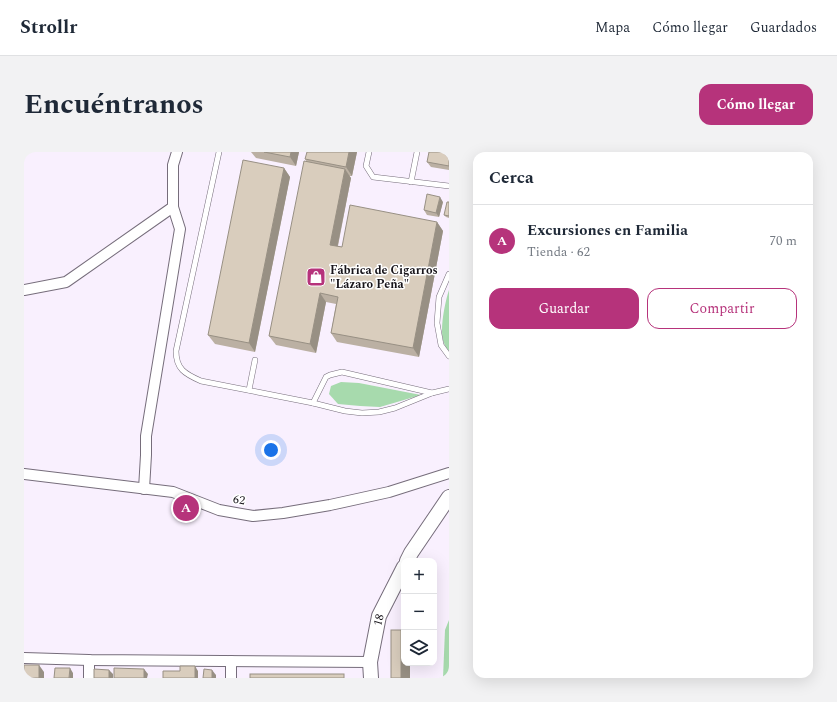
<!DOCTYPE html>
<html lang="es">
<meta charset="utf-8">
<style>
:root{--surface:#fff;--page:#f2f2f3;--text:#1f2937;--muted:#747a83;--line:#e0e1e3;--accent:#b6337b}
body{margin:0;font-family:Spectral,serif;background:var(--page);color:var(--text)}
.controls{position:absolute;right:12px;bottom:12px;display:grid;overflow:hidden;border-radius:8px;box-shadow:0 4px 16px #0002}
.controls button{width:36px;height:36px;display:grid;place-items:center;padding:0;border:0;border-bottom:1px solid var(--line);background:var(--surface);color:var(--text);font:20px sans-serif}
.you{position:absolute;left:247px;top:298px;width:14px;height:14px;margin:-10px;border:3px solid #fff;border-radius:50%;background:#1a73e8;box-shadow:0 0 0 6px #1a73e833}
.badge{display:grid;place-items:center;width:26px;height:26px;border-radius:50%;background:var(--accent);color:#fff;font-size:13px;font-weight:700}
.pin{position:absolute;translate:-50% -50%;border:2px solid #fff;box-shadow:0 1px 4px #0006}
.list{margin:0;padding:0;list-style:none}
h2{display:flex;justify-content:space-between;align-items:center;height:52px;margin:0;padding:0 16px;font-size:17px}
h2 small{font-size:13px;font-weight:400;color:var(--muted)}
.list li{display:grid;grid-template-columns:26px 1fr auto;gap:12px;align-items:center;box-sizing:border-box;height:72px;padding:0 16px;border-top:1px solid var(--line)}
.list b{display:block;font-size:15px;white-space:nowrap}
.list p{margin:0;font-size:13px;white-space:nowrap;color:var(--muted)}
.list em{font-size:13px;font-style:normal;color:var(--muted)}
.actions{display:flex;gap:8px;padding:12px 16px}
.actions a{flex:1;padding:9px 0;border:1px solid var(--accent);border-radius:12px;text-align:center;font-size:14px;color:var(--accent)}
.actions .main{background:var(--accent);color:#fff}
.icon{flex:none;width:22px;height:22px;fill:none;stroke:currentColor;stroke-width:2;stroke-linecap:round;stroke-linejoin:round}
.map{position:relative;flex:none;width:425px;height:526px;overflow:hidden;border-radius:12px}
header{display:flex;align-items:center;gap:24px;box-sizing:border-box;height:56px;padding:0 20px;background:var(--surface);border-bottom:1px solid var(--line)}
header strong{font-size:19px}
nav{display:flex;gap:22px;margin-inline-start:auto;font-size:14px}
.intro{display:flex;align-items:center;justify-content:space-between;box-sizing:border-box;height:96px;padding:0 24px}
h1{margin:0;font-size:28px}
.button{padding:10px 18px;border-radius:12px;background:var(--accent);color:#fff;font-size:14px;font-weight:700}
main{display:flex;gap:24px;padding:0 24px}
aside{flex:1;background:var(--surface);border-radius:12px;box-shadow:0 4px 16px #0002}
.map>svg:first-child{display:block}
.green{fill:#a7daad}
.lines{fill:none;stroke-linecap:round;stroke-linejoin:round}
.lane-casing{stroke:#766d7b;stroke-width:6}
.street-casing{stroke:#766d7b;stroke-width:12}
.secondary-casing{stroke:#766d7b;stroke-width:16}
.lane{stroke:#fff;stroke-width:5}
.street{stroke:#fff;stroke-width:10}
.secondary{stroke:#fff;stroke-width:14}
.wall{fill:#bbb0a3}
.shaded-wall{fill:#989084}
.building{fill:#d9cdbd;stroke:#989084}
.labels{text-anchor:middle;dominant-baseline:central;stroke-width:3;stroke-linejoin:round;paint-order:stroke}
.poi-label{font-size:12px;font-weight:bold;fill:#17141a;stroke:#fff;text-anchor:start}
.street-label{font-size:12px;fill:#17141a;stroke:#fff}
</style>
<header>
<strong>Strollr</strong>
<nav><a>Mapa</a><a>Cómo llegar</a><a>Guardados</a></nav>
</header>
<div class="intro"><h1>Encuéntranos</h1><a class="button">Cómo llegar</a></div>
<main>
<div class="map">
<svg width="425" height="526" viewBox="0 0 425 526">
<rect width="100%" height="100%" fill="#f9f0fe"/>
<g class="green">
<path d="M425 138V199C423 197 421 194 420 191 415 179 421 150 425 138Z"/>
<polygon points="317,230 335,231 397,243 356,255 336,254 314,252 305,242 307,234"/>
<polygon points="425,468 425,526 419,526 421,478"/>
</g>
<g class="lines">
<defs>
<g id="lane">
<path d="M195 0 152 199C152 217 161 222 177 229L289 251 321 259 338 261 355 260 371 256 408 241 425 237"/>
<polyline points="345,0 342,14 349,25 425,34"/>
<polyline points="387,30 393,0"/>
<polyline points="425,122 415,145 413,171 417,193 425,204"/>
<polyline points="225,238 231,208"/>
<polyline points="289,251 302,225 306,223 318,220 408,241"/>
</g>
<g id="street">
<polyline points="0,138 42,130 149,55"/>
<polyline points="0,322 149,340 195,358 229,364 259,361 306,353 365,340 425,321"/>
<polyline points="120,337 122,303 122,284 156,77 149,55 149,13 153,0"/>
<polyline points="0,506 65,508 346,510"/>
<polyline points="65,526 65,508"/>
<polyline points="207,526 207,509"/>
</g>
<g id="secondary">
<polyline points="383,409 387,401 425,345"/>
<polyline points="347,526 346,510 355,464 380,415"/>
</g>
</defs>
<use href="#lane" class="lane-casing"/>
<use href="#street" class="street-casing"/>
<use href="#secondary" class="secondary-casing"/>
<use href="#lane" class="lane"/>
<use href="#street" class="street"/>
<use href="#secondary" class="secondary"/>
</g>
<g class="wall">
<polygon points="227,0 275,0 272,14 232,6"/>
<polygon points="333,0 328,24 325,24 327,26 314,94 318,95 413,70 419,79 395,205 313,190 307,181 312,152 302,150 292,201 252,193 245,184 283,10 281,7"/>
<polygon points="425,0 425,18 407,15 403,10"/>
<polygon points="260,16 266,25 231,200 191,192 184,183"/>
<polygon points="419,50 415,65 403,63 400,58"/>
<polygon points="425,50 425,66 422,65 420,63"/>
</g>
<g class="shaded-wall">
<polygon points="267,0 275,0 272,14 266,5"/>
<polygon points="325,0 333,0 328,24 322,15"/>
<polygon points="260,16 266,25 231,200 225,191"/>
<polygon points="321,17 327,26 312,102 306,93"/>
<polygon points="416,45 419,50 415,65 412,61"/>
<polygon points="413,70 419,79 395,205 389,196"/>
<polygon points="296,141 302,150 292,201 286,192"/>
<polygon points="377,478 380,482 380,511 386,511 386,526 377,526"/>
<polygon points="15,513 20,520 20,526 15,526"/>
<polygon points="171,514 174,519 174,526 171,526"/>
<polygon points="46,516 49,521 49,526 45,526"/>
<polygon points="120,517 124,522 123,526 120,526"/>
<polygon points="85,518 89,522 89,526 85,526"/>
<polygon points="188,518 192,523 192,526 188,526"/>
</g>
<g class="building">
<polygon points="240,0 267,0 266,5"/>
<polygon points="283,0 325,0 322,15 281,7"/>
<polygon points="405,0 425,0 425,14 403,10"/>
<polygon points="219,8 260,16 225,191 184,183"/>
<polygon points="280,9 321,17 306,93 318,95 326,53 413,70 389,196 307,181 314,145 296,141 286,192 245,184"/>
<polygon points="403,42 416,45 412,61 400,58"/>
<polygon points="423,50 425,50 425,64 420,63"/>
<rect x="367" y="478" width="10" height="48"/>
<rect x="0" y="513" width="15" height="13"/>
<polygon points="156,514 171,514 171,526 139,526 139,519 156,519"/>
<polygon points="31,516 46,516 45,526 30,526"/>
<polygon points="90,516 120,517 120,526 90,526"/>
<polygon points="70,517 85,518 85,526 70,526"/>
<polygon points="180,517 188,518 188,526 179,526"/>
<rect x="226" y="522" width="94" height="4"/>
</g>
<defs>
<symbol id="shop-square" viewBox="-11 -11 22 22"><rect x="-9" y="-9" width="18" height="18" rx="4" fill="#b6337b" stroke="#fff"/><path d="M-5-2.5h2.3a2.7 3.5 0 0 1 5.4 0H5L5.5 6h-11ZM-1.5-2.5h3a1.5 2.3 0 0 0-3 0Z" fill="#fff"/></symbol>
</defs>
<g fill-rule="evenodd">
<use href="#shop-square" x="281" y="114" width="22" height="22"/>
</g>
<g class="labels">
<g class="poi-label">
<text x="306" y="118">Fábrica de Cigarros<tspan x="306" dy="14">"Lázaro Peña"</tspan></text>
</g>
<g class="street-label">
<text transform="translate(215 348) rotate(10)">62</text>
<text transform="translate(355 468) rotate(-74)">18</text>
</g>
</g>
</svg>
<div class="controls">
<button>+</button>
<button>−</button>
<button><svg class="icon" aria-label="layers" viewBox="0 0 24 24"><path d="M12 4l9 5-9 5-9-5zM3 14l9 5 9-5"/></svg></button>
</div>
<div class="you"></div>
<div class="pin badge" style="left:162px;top:356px">A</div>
</div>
<aside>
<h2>Cerca<small></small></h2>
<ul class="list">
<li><span class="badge">A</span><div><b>Excursiones en Familia</b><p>Tienda · 62</p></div><em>70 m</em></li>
</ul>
<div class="actions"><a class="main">Guardar</a><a>Compartir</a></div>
</aside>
</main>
